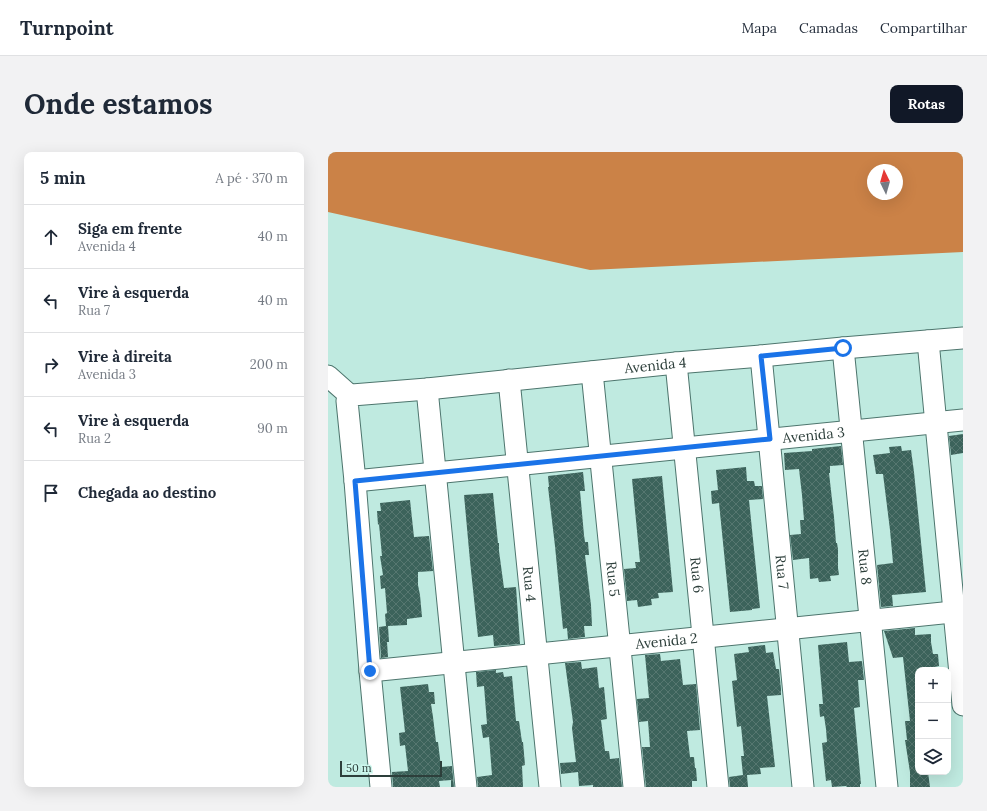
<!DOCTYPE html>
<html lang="pt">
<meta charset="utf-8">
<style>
:root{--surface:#fff;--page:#f2f2f3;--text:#1f2937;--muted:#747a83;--line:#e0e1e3;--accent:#111827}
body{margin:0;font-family:Lora,serif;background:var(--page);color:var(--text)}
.controls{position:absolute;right:12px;bottom:12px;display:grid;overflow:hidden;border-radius:8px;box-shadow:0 4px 16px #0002}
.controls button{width:36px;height:36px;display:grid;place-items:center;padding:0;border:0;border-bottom:1px solid var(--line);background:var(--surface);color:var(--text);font:20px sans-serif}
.compass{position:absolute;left:539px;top:12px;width:36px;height:36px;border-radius:50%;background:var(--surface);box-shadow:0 4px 16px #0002;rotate:355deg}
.scale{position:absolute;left:12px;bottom:10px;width:102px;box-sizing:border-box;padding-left:4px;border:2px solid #2d3f3b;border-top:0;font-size:11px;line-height:14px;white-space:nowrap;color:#2d3f3b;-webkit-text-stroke:3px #ccf7ed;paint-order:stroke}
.stop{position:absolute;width:12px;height:12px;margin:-9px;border:3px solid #1a73e8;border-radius:50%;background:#fff}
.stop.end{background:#1a73e8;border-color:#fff;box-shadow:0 1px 4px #0008}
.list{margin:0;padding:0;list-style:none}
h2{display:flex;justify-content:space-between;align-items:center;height:52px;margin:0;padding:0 16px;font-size:17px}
h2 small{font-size:13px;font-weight:400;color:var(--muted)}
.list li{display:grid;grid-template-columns:26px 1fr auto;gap:12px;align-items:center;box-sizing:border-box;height:64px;padding:0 16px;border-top:1px solid var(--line)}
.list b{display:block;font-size:15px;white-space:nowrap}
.list p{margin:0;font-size:13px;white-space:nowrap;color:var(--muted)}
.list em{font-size:13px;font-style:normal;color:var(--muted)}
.icon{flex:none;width:22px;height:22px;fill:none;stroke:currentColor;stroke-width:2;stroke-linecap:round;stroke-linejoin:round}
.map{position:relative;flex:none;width:635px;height:635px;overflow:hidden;border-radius:8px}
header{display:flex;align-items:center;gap:24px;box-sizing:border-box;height:56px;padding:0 20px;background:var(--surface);border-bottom:1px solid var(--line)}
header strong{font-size:19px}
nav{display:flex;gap:22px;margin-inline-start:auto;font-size:14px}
.intro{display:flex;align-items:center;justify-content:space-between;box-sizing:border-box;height:96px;padding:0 24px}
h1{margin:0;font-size:28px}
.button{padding:10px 18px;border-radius:8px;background:var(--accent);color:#fff;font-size:14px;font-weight:700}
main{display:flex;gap:24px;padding:0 24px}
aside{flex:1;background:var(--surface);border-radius:8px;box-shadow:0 4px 16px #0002}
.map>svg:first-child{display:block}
.water{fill:#cb8247;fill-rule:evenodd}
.building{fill:url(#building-cross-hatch)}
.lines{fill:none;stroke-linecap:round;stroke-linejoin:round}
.minor-casing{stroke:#4d756d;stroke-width:23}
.minor{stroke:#fff;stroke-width:21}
.route{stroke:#1a73e8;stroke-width:5}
.labels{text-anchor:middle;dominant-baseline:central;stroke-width:4;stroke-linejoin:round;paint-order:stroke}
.street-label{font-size:14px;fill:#2d3f3b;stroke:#ccf7ed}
</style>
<header>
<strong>Turnpoint</strong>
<nav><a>Mapa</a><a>Camadas</a><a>Compartilhar</a></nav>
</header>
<div class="intro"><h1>Onde estamos</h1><a class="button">Rotas</a></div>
<main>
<aside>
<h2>5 min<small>A pé · 370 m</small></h2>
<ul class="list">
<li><svg class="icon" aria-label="ahead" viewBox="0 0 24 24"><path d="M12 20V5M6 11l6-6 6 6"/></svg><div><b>Siga em frente</b><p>Avenida 4</p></div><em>40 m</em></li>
<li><svg class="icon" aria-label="left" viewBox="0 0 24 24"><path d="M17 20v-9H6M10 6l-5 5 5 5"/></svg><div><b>Vire à esquerda</b><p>Rua 7</p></div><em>40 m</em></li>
<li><svg class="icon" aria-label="right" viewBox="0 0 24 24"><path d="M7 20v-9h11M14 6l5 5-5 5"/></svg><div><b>Vire à direita</b><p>Avenida 3</p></div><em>200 m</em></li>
<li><svg class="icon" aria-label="left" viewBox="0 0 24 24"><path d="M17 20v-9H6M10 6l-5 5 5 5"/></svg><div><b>Vire à esquerda</b><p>Rua 2</p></div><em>90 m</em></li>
<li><svg class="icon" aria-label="arrive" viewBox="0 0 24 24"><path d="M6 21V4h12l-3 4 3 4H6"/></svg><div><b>Chegada ao destino</b></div></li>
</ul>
</aside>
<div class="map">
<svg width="635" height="635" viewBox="0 0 635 635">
<defs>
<pattern id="building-cross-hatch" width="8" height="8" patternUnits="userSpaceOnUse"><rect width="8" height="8" fill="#3c635b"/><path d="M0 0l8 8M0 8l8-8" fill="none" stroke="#567770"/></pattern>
</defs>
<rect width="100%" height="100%" fill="#bfeae0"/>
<path class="water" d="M0 0H635V100L262 118 0 60ZM545 18H569V42H545Z"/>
<g class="building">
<polygon points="635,282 635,301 623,303 621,284"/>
<polygon points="513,294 515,313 502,314 502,321 501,321 506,365 508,391 509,391 510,397 510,416 511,423 502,424 503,429 491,430 490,426 482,427 481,406 465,408 462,383 473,382 472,368 476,368 474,343 471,317 457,318 456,301 484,299 484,297"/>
<polygon points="573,294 574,299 583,298 586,320 598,440 564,443 565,454 553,455 549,413 565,411 562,378 555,322 548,322 545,303 562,301 561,295"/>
<polygon points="418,315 419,329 426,329 427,334 434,334 435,347 421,348 432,456 424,457 424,458 402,460 391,351 384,352 383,339 390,338 388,318"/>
<polygon points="255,320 257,339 252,339 256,383 257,390 260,390 261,403 257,403 263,453 264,474 256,474 257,485 240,487 239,476 235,477 227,394 220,335 221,335 220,324"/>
<polygon points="334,324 345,440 330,441 331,446 323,447 324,453 310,455 309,448 299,449 296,417 308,416 307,410 312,410 304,327"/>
<polygon points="165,341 170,391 171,391 171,399 176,436 188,435 192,492 166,494 165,483 150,485 142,409 136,343"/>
<polygon points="82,348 86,385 101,384 105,419 90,420 90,433 92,443 94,465 79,467 79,473 60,474 61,490 59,490 60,505 53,506 51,475 58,474 57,462 59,461 57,436 53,437 52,424 55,423 52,404 54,404 51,372 50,373 49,359 53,359 52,351"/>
<polygon points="587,476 587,483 603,482 603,490 605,502 610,502 611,514 606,515 606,518 590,518 590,620 600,620 602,635 582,635 582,620 577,588 579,588 577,569 582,569 575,505 565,506 556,479"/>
<polygon points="519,490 521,510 534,509 536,528 530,528 532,555 526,556 533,632 532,632 532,635 519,635 518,634 504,635 503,628 498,629 494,591 499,590 498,577 496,564 492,565 491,552 495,552 490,493"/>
<polygon points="437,493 438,501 445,500 448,517 451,517 453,537 453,543 439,544 447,615 432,616 433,622 419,623 420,635 402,635 401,625 415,623 413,604 416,604 413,574 409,575 404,529 409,528 406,502 421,500 420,495"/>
<polygon points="332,502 333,509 352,507 355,533 368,532 372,578 359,579 362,605 366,605 367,616 368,616 369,629 364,629 364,635 318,635 314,595 322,595 320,569 311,570 309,547 321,546 317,503"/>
<polygon points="253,510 254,517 269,515 271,536 276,535 279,567 273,568 277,599 281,599 282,607 291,606 294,635 265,635 265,633 251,634 250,620 233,622 232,611 248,610 244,576 245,570 237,511"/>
<polygon points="168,518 168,521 175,520 176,525 184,524 188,569 191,569 194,590 195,590 197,613 194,614 195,635 150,635 149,625 164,623 161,585 155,586 153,573 159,572 156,534 149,535 148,520"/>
<polygon points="100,532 101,540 106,540 107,552 103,552 105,565 108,590 110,590 113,615 124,614 126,635 123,635 123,628 111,629 112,635 65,635 64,620 80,619 77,593 72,594 71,581 77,580 72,535"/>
</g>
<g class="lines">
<defs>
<g id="minor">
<polyline points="600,189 635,553"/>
<path id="s1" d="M515 196 559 635"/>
<path id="s2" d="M433 204 475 635"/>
<path id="s3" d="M348 211 390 635"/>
<path id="s4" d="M264 220 306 635"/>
<polyline points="0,224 18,240 21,244"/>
<path id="s5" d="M181 228 222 635"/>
<polyline points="99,237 138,635"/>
<path id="s6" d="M27 329 635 268"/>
<path id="s7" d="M42 519 635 459"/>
<path id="s8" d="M53 635 42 519 27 329 19 249 20 245 24 243 99 237 348 211 433 204 515 196 635 186"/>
</g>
</defs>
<use href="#minor" class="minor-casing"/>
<use href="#minor" class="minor"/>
</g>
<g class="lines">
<polyline class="route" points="42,519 27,329 442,287 433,204 515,196"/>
</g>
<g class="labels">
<g class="street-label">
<text stroke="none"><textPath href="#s8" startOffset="701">Avenida 4</textPath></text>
<text stroke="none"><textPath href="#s6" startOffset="461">Avenida 3</textPath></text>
<text stroke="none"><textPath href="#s1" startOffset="220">Rua 8</textPath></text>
<text stroke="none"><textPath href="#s2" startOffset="217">Rua 7</textPath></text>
<text stroke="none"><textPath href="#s3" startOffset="213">Rua 6</textPath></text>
<text stroke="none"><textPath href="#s4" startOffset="208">Rua 5</textPath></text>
<text stroke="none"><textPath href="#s5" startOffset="205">Rua 4</textPath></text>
<text stroke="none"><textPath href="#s7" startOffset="298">Avenida 2</textPath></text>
</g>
</g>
</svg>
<div class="controls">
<button>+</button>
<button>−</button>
<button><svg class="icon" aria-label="layers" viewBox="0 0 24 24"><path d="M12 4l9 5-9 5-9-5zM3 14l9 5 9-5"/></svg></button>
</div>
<svg class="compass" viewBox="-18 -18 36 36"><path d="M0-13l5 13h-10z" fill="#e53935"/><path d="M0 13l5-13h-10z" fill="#747a83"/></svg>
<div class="scale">50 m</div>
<div class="stop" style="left:515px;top:196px"></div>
<div class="stop end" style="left:42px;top:519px"></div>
</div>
</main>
